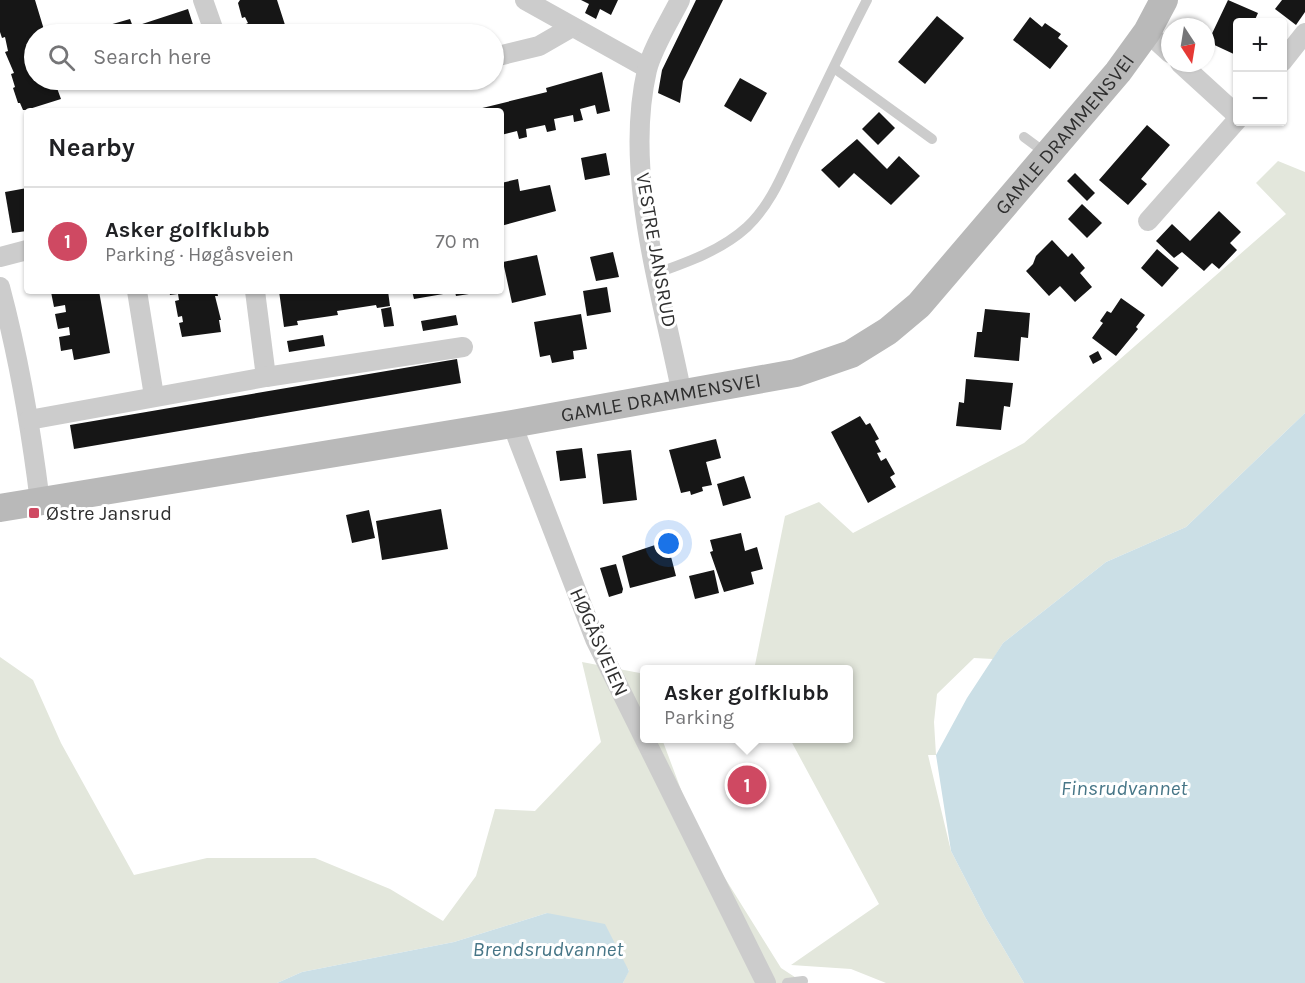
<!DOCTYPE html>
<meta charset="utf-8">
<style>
:root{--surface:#fff;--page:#f6f6f6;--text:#202124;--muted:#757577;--line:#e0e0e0;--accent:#cf4962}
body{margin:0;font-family:Karla,sans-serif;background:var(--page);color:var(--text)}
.controls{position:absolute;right:18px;top:18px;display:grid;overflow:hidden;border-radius:6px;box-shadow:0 2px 4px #0004}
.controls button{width:54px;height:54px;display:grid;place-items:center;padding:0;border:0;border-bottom:2px solid var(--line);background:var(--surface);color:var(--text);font:30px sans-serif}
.compass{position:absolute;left:1161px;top:18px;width:54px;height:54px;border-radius:50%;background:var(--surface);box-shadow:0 2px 4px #0004;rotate:168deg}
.you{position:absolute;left:669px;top:544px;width:21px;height:21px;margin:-15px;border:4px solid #fff;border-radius:50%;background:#1a73e8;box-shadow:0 0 0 9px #1a73e833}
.badge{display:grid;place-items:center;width:39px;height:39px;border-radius:50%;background:var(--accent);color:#fff;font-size:20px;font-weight:700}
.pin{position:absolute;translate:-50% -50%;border:3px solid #fff;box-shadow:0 2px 6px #0006}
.popup{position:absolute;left:640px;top:665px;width:213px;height:78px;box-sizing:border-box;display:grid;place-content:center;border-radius:6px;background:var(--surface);filter:drop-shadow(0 2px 4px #0005);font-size:20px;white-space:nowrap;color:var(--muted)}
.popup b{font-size:22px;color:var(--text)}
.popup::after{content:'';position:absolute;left:50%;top:100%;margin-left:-12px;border:12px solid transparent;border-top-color:var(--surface)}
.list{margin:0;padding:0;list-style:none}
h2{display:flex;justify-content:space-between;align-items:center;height:78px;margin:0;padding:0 24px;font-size:26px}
h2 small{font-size:20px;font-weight:400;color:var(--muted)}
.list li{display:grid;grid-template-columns:39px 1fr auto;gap:18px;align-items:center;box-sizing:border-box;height:108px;padding:0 24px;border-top:2px solid var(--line)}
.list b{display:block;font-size:22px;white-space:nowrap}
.list p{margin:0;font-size:20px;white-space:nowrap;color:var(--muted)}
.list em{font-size:20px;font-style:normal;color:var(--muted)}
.icon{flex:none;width:33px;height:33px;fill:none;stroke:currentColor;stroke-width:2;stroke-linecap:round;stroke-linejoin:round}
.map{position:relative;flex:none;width:1305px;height:983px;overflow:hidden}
.search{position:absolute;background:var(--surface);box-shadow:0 2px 4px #0004;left:24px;top:24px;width:480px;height:66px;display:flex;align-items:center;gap:15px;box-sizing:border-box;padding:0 21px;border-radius:33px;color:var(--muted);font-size:22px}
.panel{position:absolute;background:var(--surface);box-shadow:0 2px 4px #0004;left:24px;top:108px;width:480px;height:186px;border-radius:6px}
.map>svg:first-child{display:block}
.green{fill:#e3e7dc}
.water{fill:#cbdfe6}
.building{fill:#161616}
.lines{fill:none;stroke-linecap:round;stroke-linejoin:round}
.service{stroke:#ccc;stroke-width:10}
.minor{stroke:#ccc;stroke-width:20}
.secondary{stroke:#b9b9b9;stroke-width:28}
.poi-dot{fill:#cf4962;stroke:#fff;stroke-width:2}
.labels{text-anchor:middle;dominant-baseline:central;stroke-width:6;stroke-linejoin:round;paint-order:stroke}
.street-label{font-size:20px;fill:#2f2f2f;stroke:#fff}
.poi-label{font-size:20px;fill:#2f2f2f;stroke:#fff;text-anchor:start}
.water-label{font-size:21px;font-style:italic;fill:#477687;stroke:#fff}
</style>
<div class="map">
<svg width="1305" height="983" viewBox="0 0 1305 983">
<rect width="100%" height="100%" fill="#fff"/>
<g class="green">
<polygon points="1278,161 1305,172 1305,413 1186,527 1106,562 1003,643 993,659 974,658 937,694 934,722 936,755 928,755 951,851 985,917 1024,983 886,983 851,969 791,965 879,904 790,739 849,738 849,670 754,670 785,516 819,502 853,533 1024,443 1286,214 1256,183"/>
<polygon points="0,657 33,680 61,743 134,875 207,858 315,858 390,889 443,921 476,876 495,809 535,811 601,742 582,662 645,674 645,738 662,739 698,835 781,968 804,983 623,983 629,970 547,913 454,942 302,972 277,983 0,983"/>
</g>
<g class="water">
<polygon points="1305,413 1305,983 1024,983 985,917 951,851 936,755 967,698 1003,643 1106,562 1186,527"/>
<polygon points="547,913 605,924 629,971 623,983 277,983 302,972 454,942"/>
</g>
<g class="building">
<polygon points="0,0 35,0 45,33 34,34 34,80 54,80 61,99 26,110 23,110 20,103 18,103 13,88 15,87 11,74 14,73 5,52 8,51 5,37 2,38 0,32"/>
<polygon points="240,0 277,0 286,28 266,34 247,34 244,25 248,23 245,17 242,18 238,3"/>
<polygon points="581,0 618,0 611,15 600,9 596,19 585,13 589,4"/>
<polygon points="696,0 723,0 683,81 680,103 658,93 662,70"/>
<polygon points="1228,0 1258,13 1254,22 1238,22 1238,56 1208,42"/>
<polygon points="1282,0 1305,0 1305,12 1296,25 1275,9"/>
<polygon points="188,9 196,34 104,34 102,27 130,19 133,27"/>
<polygon points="937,16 964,38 925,84 898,62"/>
<polygon points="1030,17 1042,27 1045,23 1061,34 1058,38 1068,46 1050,69 1013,40"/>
<polygon points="602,72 610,111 597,114 595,105 580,109 583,120 574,122 573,115 554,119 556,130 547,132 545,125 526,129 527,137 519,139 517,131 501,135 501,111 470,111 547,92 546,88"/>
<polygon points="740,78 767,93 751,122 724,106"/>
<polygon points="879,112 895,128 878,145 862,129"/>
<polygon points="1147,125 1170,145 1141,179 1147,184 1128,205 1099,180"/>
<polygon points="857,139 887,169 899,156 920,176 891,205 854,173 839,188 821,170"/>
<polygon points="606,153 610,175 585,180 581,158"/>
<polygon points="1075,173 1095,193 1087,201 1067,181"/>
<polygon points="518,179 520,191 550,185 556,211 501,226 501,183"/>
<polygon points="27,188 27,231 12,233 5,192"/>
<polygon points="1082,204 1102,223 1087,238 1068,219"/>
<polygon points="1219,211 1241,232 1230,243 1237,250 1219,269 1212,263 1204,271 1182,252 1174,258 1156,241 1172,224 1190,241"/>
<polygon points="1052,240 1068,257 1072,253 1085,268 1080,273 1092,287 1075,302 1060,286 1049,296 1026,271 1033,264 1036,256"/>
<polygon points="1157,249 1179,268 1162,287 1141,268"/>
<polygon points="613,252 619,277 596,281 590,257"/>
<polygon points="537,255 546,295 512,303 503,262"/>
<polygon points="607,287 611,312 587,316 583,291"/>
<polygon points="58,291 99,291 110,353 74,360 72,349 61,351 59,337 70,335 69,327 58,329 55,314 66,312 65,305 54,307 51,292"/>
<polygon points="169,291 217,291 218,296 215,296 221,320 219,320 221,332 182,337 179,323 183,322 182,316 178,317 175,301 179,300 178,294 170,295"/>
<polygon points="279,291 388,291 390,306 377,308 376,305 337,311 338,315 297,321 298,325 284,327"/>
<polygon points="412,291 468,291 469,294 456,296 455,292 414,299"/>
<polygon points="1121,298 1145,315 1136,327 1138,329 1116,356 1092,338 1103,323 1100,321 1107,311 1111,313"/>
<polygon points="391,307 394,326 384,327 381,309"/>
<polygon points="985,309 1030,313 1028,338 1021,337 1019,361 974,357 977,332 982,332"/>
<polygon points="581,314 587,349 573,351 574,359 552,363 550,355 540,357 534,322"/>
<polygon points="456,315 458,325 423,331 421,321"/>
<polygon points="323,335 325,346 289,352 287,341"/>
<polygon points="1098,351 1102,359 1093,364 1089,356"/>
<polygon points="457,359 461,383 74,449 70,425"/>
<polygon points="966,379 1013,383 1010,407 1004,406 1001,430 956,426 959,402 964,403"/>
<polygon points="860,416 866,425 870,423 879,439 875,441 881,452 877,453 881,461 886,458 895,474 890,477 896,487 868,503 831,432"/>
<polygon points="716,439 721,458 706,462 712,485 702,487 703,491 691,495 690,491 681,493 669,450"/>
<polygon points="582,448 586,478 560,481 556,451"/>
<polygon points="631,450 637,500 603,504 597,454"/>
<polygon points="744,476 751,498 723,506 717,484"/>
<polygon points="441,509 448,549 382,560 376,521"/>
<polygon points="369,510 375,538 352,543 346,515"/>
<polygon points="741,533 745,551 757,547 763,569 751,572 754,584 724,592 710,552 713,551 710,540"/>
<polygon points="655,545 656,548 668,545 676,576 630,588 622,556"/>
<polygon points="616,564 623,589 622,593 609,597 600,568"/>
<polygon points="714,570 719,593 695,599 689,576"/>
</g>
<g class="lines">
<g class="service">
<polyline points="834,68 932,139"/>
<polyline points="1024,137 1047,154"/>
<path d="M657 273C688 262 722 250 747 227 773 202 783 172 798 141 821 94 843 46 867 0"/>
<polyline points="787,983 803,981"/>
</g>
<g class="minor">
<polyline points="203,0 215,34"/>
<polyline points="525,0 647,68"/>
<path d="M680 0C670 20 652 49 647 70 623 174 662 292 682 395"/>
<polyline points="1147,32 1170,53"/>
<polyline points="494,57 539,46 572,27"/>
<polyline points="1282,62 1305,33"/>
<polyline points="1180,63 1238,116"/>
<polyline points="1148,221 1238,119"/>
<polyline points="0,257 27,250"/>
<path d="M0 287C19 358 31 429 40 502"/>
<polyline points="137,291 154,396"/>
<polyline points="255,291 266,377"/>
<polyline points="29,420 266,377 463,347"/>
<polyline points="512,424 595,639 766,983"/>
</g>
<path class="secondary" id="s1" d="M0 508 512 424 796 373 851 354 888 331 919 305 1118 72 1147 32 1164 0"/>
</g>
<rect class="poi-dot" x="28" y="507" width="12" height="12" rx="3"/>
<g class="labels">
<g class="street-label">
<text stroke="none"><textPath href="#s1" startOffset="1174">GAMLE DRAMMENSVEI</textPath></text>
<text transform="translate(656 250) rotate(80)">VESTRE JANSRUD</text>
<text stroke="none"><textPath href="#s1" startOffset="670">GAMLE DRAMMENSVEI</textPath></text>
<text transform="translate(599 642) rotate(66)">HØGÅSVEIEN</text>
</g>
<g class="poi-label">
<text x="46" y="513">Østre Jansrud</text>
</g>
<g class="water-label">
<text x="1124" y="788">Finsrudvannet</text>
<text x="548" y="949">Brendsrudvannet</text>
</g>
</g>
</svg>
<div class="controls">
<button>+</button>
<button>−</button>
</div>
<svg class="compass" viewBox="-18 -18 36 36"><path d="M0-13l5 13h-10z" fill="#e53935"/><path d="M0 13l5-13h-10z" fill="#757577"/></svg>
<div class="you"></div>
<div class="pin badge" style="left:747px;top:785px">1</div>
<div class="popup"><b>Asker golfklubb</b>Parking</div>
<div class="search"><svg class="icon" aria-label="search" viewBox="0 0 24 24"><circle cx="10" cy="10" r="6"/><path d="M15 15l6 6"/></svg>Search here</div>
<section class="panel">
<h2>Nearby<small></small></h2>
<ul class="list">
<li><span class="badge">1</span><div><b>Asker golfklubb</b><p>Parking · Høgåsveien</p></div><em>70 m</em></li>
</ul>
</section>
</div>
